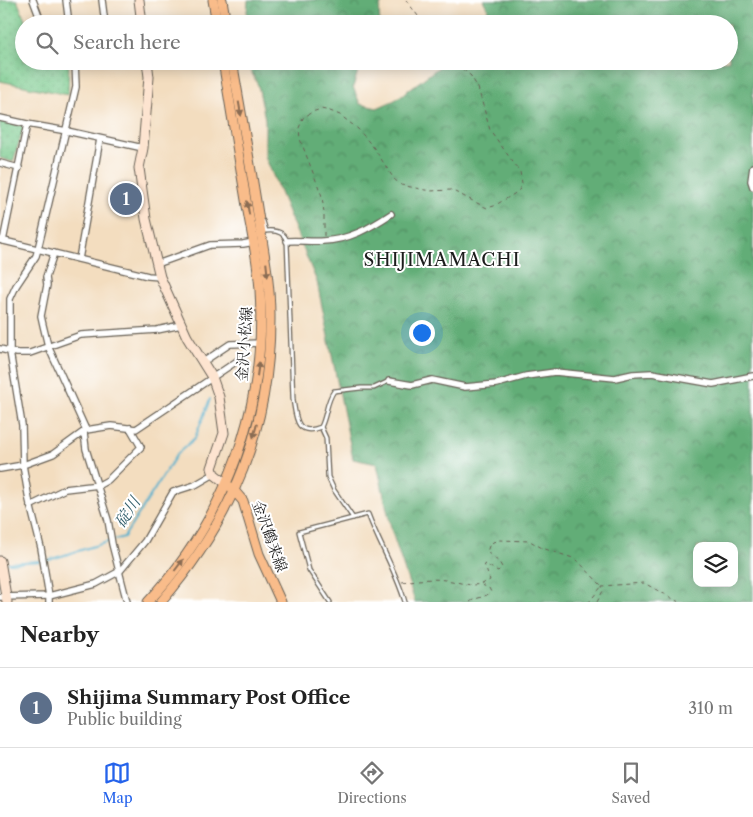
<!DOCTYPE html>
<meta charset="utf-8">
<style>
:root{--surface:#fff;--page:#f2f2f2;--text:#222;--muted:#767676;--line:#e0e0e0;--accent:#2563eb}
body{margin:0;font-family:"Libre Caslon Text","Noto Serif JP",serif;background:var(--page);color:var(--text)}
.controls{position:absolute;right:15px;bottom:15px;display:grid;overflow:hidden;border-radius:10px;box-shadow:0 2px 12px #0003}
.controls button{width:45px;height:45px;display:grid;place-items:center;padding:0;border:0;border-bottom:1px solid var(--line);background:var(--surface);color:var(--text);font:25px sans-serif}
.you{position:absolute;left:421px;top:332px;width:18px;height:18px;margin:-12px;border:4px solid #fff;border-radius:50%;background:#1a73e8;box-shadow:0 0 0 8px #1a73e833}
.badge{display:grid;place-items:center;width:32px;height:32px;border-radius:50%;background:var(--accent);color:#fff;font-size:16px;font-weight:700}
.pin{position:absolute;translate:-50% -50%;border:2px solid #fff;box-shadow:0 1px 5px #0006}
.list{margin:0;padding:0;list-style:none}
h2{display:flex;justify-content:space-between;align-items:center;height:65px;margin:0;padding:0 20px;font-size:21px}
h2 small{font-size:16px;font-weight:400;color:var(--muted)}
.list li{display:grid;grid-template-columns:32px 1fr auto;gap:15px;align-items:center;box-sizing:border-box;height:80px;padding:0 20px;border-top:1px solid var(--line)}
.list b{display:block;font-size:19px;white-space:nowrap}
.list p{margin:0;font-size:16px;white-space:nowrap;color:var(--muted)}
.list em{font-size:16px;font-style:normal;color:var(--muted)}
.icon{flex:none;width:28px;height:28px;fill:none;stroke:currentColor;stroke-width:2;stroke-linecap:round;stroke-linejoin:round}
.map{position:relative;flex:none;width:753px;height:602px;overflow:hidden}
.search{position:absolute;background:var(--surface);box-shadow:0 2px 12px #0003;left:15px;right:15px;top:15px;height:55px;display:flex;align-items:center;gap:12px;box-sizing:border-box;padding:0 18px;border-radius:28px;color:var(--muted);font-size:19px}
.sheet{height:145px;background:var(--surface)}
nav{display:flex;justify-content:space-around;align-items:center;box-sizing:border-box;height:70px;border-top:1px solid var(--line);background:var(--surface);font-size:14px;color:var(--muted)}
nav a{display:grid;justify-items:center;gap:2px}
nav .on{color:var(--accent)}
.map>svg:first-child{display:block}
.grass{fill:url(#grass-dots);stroke:#4a7254}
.forest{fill:url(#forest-crowns);stroke:#3f644a;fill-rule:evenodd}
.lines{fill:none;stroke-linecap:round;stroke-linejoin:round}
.stream{stroke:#50b0ce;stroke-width:2}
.lane-casing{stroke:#676055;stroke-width:5.5}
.street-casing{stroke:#676055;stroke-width:8}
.secondary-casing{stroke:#676055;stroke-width:11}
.primary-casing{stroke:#676055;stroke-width:11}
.path{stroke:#676055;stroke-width:1;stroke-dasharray:4 4;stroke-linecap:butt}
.lane{stroke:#fff;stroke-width:3}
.street{stroke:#fff;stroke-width:5.5}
.secondary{stroke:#fde4d0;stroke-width:9}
.primary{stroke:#f9bc8a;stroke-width:9}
.oneway{fill:#8a6c53}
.labels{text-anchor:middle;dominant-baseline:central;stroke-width:4;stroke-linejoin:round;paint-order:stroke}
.street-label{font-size:15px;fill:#1c1c1c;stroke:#fff}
.water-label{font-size:16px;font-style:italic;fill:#335f6c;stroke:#fff}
.quarter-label{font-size:18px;letter-spacing:1px;fill:#1c1c1c;stroke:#fff}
</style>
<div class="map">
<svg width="753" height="602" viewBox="0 0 753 602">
<defs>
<pattern id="grass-dots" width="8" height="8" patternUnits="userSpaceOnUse" patternTransform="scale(1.25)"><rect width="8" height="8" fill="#78c98b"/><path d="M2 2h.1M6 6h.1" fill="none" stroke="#67ac77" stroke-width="1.8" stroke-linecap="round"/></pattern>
<pattern id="forest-crowns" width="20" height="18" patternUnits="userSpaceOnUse" patternTransform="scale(1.25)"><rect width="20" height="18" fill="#62ad77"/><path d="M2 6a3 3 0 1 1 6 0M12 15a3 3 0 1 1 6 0" fill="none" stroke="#508c61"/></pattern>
</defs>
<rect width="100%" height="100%" fill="#fff"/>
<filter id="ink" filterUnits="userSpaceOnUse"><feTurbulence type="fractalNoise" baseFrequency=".02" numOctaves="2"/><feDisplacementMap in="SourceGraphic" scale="10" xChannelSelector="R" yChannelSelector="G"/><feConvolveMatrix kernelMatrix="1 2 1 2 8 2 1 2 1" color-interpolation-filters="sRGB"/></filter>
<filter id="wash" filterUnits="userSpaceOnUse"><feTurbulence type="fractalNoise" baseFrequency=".0096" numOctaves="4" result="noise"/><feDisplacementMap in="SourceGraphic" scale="20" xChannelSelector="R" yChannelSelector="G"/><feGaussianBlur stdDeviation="1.12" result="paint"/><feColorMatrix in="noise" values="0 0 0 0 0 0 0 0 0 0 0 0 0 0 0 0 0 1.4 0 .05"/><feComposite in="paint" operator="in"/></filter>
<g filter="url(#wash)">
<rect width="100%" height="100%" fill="#f3ddbf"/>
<g class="grass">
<polygon points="0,0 17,0 27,24 24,24 24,61 69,61 68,95 0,81"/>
<polygon points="0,121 24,126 13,162 0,158"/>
</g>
<g class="forest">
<polygon points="248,0 382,0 379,12 380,24 246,24"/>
<path d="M483 0H753V602H415L392 532 377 464 353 459 317 282 265 156V119L258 85 246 61H361L353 87 360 104 377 108 395 100 447 61H729V24H484L488 9ZM697 546H734V583H697Z"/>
</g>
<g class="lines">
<g class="stream">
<polyline points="45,561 124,537 177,454 195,438 210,399"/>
<polyline points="8,563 41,561"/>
</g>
</g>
</g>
<g filter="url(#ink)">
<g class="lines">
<defs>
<g id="lane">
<path d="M263 221 266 231C275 230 284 232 287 241L293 399C296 418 296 437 321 427 327 415 326 402 334 391L361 388H374L389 381"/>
<polyline points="321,427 326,438 328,477 334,490 353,518"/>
<path d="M330 602 309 570 299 532 368 514C379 544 396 571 405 602"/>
</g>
<g id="street">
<polyline points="33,0 42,24"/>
<polyline points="66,0 69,24"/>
<polyline points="102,0 105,24"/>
<polyline points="0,118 27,124 67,131 143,148"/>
<polyline points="0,163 19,168"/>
<polyline points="753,167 751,181 753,187"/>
<polyline points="0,240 148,276 160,277"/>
<polyline points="3,241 27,124"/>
<path d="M287 241C299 240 311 242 323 241 349 240 370 228 391 214"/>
<polyline points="54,253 46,277 47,285 41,316 43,325 48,346 86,430"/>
<polyline points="79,259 100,139"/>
<polyline points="157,264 210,245 243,244 254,242"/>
<polyline points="0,349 17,353 30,353 81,335 157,330 181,325"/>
<polyline points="203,362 230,344 261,343"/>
<polyline points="389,381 412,385 432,380 465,387 497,384 526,376 555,372 615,378 633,374 652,373 713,384 753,376"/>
<polyline points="84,432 86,449 108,520 112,544 127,602"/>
<polyline points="0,469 23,465 53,454 86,430 111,426 136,429 240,359"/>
<polyline points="30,506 65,489 99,485 108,480 141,447 130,428"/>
<polyline points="0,597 49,596 41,548 29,500 23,465 22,425 10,352 10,299 16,286 36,256 38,249 76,87 75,61"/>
<polyline points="49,602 49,596 96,584 120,571 145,541 173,492 195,485 214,474"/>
</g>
<g id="secondary">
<polyline points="139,0 142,24"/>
<polyline points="147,61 149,77 143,148 139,168 146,219 160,277 187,337 212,377 219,397 224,433 212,468 214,474 227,484"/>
<polyline points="0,561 7,602"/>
</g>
<g id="primary">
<polyline points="213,0 217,24"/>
<polyline points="222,0 226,24"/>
<polyline points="231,487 243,501 259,554 281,602"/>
<path d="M148 602C227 518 267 405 260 290 258 260 251 230 246 200 238 154 231 107 223 61"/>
<path d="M161 602C233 519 271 427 270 315 270 281 263 248 258 214 250 163 241 112 232 61"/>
</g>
</defs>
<use href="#lane" class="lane-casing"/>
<use href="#street" class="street-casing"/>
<use href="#secondary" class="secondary-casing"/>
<use href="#primary" class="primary-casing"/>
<g class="path">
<polyline points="406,0 424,24"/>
<polyline points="324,236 324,213 322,196 300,139 299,128 303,118 312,112 321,109 330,111 340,115 358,129 374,148 394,179 401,185 430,191 451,190 487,208 494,206 514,194 520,189 522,183 520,172 490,130 478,88 471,76 453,61"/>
<path d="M402 582C417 580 431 578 445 580 464 582 472 590 490 580L484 564 498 571 502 567 499 562 487 552 489 546 493 542 499 540 530 541 542 548 576 559 602 586 589 602"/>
<path d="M470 602C476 597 485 598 491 592L489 588 482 585"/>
<polyline points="597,602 603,591 602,586 644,583 679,602"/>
</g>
<use href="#lane" class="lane"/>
<use href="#street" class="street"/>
<use href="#secondary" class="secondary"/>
<use href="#primary" class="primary"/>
</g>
<defs><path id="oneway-solid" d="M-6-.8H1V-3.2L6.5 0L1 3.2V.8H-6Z" transform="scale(1.25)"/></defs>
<g class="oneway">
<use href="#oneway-solid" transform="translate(240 109) rotate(80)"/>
<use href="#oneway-solid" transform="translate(248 208) rotate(-100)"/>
<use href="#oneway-solid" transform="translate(267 270) rotate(84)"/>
<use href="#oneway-solid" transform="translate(258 369) rotate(-82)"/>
<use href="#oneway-solid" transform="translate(255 431) rotate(105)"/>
<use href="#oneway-solid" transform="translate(179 565) rotate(-53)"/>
</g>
</g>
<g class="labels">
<g class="street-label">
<text transform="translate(244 344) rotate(-86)">金沢小松線</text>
<text transform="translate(270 536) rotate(70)">金沢鶴来線</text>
</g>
<g class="water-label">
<text transform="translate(127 512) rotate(-57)">碇川</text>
</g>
<g class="quarter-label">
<text x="442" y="260">SHIJIMAMACHI</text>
</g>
</g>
</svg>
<div class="controls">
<button><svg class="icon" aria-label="layers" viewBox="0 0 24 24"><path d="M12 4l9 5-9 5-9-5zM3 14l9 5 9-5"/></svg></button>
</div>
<div class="you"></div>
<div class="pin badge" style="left:126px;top:199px;background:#5c6f8a">1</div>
<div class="search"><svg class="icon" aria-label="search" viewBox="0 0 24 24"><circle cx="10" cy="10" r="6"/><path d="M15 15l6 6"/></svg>Search here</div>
</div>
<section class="sheet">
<h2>Nearby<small></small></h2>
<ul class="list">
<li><span class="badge" style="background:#5c6f8a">1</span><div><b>Shijima Summary Post Office</b><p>Public building</p></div><em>310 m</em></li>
</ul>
</section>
<nav>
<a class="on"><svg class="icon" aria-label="map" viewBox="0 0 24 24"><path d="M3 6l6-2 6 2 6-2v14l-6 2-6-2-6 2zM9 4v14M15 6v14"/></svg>Map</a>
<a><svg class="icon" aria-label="directions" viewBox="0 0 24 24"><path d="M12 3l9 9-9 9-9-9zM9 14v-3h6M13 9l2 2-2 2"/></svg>Directions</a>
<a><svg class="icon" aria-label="saved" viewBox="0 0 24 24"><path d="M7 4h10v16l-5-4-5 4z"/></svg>Saved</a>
</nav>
